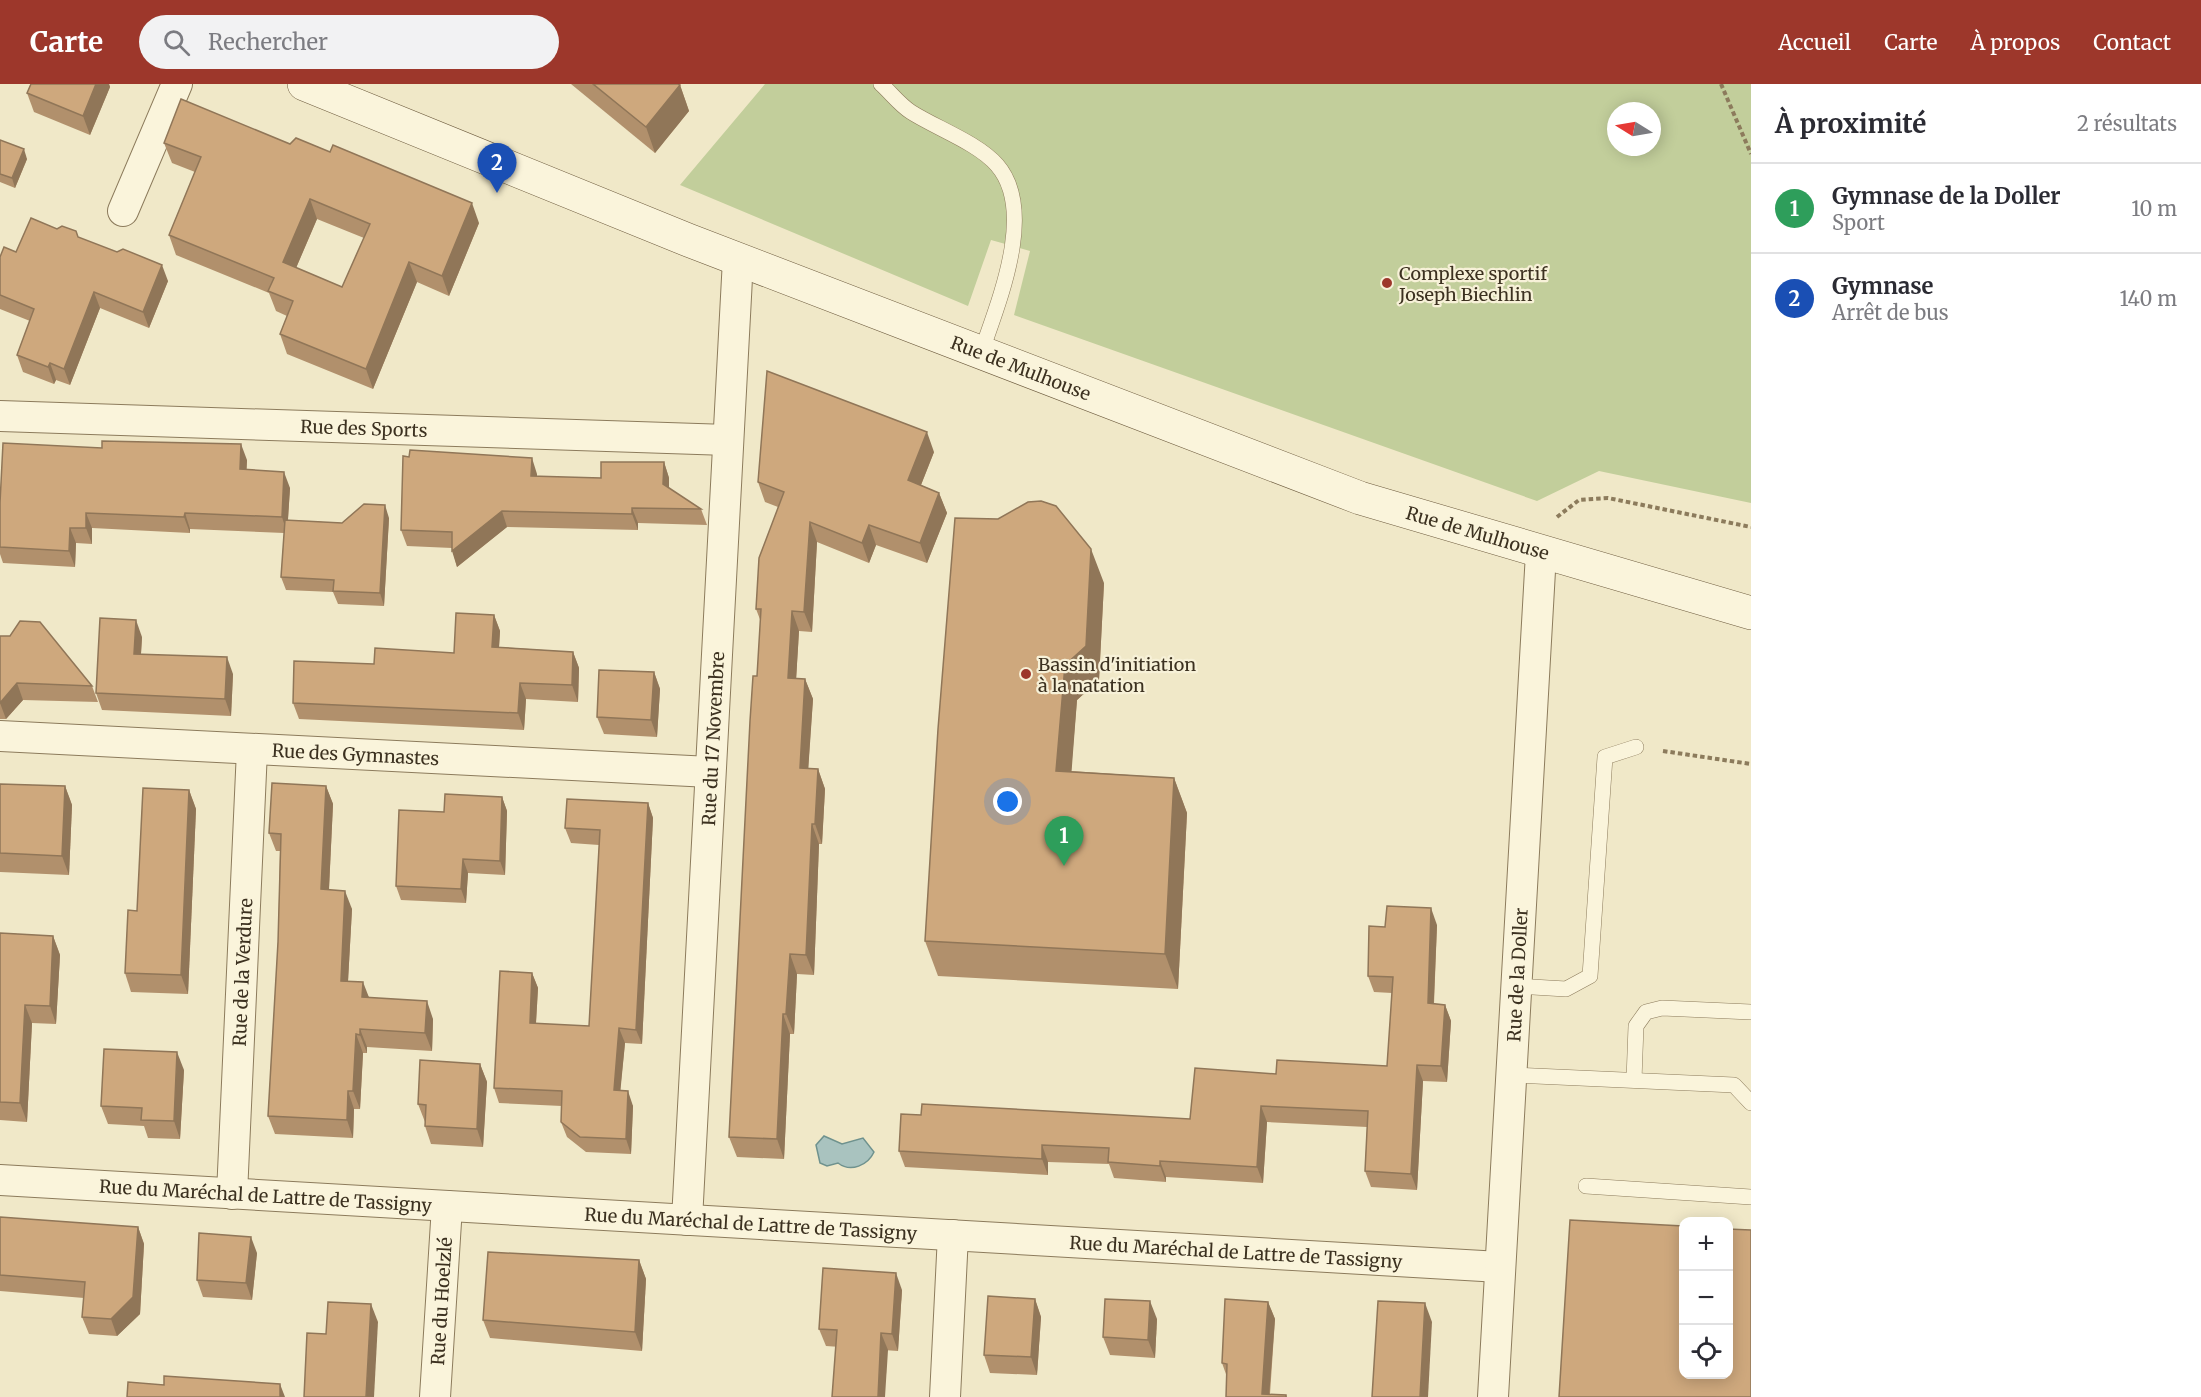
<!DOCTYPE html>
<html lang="fr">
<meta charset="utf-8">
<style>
:root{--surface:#fff;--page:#f2f2f3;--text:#2b2b33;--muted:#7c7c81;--line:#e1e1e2;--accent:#9d372b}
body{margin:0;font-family:Merriweather,serif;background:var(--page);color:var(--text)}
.controls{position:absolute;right:18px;bottom:18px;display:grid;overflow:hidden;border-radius:12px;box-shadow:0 3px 15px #0003}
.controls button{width:54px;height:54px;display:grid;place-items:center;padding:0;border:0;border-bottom:2px solid var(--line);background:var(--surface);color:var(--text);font:30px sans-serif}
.compass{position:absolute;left:1607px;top:18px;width:54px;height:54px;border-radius:50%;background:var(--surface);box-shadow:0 3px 15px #0003;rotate:281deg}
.you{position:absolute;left:1008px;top:718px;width:21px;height:21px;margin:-15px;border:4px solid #fff;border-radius:50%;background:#1a73e8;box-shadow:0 0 0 9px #1a73e833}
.badge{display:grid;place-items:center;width:39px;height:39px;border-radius:50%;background:var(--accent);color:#fff;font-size:20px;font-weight:700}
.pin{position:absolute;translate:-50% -50px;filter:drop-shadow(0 2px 3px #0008)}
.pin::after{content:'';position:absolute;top:32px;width:21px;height:18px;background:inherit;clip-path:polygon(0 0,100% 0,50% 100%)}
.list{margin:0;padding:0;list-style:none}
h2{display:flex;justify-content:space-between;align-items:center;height:78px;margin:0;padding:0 24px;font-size:26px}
h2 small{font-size:20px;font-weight:400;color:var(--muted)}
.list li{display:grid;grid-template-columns:39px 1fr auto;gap:18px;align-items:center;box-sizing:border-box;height:90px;padding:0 24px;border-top:2px solid var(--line)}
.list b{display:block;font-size:22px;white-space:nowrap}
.list p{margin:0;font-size:20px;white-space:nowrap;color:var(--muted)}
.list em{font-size:20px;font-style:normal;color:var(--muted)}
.icon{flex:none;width:33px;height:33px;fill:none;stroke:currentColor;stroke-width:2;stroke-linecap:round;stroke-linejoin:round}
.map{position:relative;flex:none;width:1751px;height:1313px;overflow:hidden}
header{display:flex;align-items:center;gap:36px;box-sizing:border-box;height:84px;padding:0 30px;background:var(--accent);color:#fff}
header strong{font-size:28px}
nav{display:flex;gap:33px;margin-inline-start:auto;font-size:21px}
.search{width:420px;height:54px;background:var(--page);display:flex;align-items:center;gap:15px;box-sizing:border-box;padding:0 21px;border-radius:33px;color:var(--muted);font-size:22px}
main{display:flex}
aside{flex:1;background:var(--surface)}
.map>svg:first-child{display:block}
.green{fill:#c2ce9b;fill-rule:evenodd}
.water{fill:#a9c3bf;stroke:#6f928e;stroke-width:1.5}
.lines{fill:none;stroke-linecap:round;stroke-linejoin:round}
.lane-casing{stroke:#8c7b5c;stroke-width:16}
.street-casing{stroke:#8c7b5c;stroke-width:32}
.secondary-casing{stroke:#6e5c3f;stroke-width:34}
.path{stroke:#8c7b5c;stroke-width:4;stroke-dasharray:4.5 3;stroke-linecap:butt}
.lane{stroke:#faf4db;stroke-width:15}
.street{stroke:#faf4db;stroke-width:30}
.secondary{stroke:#faf4db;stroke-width:33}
.wall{fill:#b1906c;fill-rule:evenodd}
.shaded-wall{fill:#907658}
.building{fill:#cea87d;stroke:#907658;stroke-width:1.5;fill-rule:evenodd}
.poi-dot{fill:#9d372b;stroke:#f7f1d8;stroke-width:2}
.labels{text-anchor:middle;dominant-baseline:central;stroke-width:4.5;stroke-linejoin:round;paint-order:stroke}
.poi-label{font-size:18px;fill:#3c3120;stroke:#f7f1d8;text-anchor:start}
.street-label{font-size:18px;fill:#3c3120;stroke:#f7f1d8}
</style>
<header>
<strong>Carte</strong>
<div class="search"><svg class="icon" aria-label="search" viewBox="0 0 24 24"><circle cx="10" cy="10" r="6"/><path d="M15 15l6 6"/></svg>Rechercher</div>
<nav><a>Accueil</a><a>Carte</a><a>À propos</a><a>Contact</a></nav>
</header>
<main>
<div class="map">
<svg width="1751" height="1313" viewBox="0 0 1751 1313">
<rect width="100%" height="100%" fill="#f0e8c8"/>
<path class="green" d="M765 0H1751V419L1599 387 1537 417 1014 231 1030 167 991 156 968 222 680 101ZM1616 27H1652V63H1616Z"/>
<path class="water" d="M824 1052 842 1060 863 1054 874 1068C868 1081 851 1089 838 1079L827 1082 820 1079 816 1061Z"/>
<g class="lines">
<defs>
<g id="lane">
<path d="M881 0C891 9 900 21 911 28 936 44 978 59 997 81 1037 127 998 219 981 269"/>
<polyline points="1516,902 1566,905 1590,892 1605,673 1636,663"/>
<polyline points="1511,991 1734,1001 1751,1019"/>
<polyline points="1634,996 1636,942 1646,928 1662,924 1751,928"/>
<polyline points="1586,1102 1751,1113"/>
</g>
<g id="street">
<polyline points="123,127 177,0"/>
<path id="s1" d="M0 332 728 356"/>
<path id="s2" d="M0 652 710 688"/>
<path id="s3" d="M0 1096 1500 1183"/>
<path id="s4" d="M232 1110 252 666"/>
<path id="s5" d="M687 1136 738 175"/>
<path id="s6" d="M435 1313 447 1122"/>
<polyline points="945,1313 953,1151"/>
<path id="s7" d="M1493 1313 1541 469"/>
</g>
<g id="secondary">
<path id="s8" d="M304 0 688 156 1360 414 1751 529"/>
</g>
</defs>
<use href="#lane" class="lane-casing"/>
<use href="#street" class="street-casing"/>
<use href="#secondary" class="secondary-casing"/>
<g class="path">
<polyline points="1721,0 1751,70"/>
<polyline points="1557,433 1579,416 1608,414 1751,443"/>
<polyline points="1663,667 1751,680"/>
</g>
<use href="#lane" class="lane"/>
<use href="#street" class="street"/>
<use href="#secondary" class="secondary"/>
</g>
<g class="wall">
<polygon points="31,0 109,0 110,3 90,51 34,28 27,9"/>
<polygon points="571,0 678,0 680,1 689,27 655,69"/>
<polygon points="0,56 27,75 15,104 0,98"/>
<path d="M164 59 479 139 449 212 417 198 373 305 287 270 280 250 287 232 276 227 269 209 176 171 169 151 195 88 172 79ZM317 135 364 154 342 203 296 184Z"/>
<polygon points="78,153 168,197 149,244 100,224 70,301 56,296 54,300 23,288 17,271 30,237 0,225 0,173"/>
<polygon points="934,368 921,401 939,409 947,429 927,479 876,461 869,479 817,458 812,548 799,547 796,595 805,595 813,615 808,684 818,685 825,705 822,760 819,760 814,891 797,890 794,950 790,950 784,1075 737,1073 729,1053 761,538 756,525 778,423 765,418 758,398"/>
<polygon points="247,376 246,386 290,404 288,436 342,439 389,434 384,522 338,520 333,508 286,506 281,493 284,449 190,445 190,449 92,444 92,460 76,459 75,483 3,479 0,470 0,419"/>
<polygon points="664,378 669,394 669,404 701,425 707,441 638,439 638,446 507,443 457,483 452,464 407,462 401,446 537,390 537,393 601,394"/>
<polygon points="1104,499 1099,596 1077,616 1071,687 1174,694 1187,729 1178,905 938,892 925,857"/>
<polygon points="494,531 500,547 499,563 573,568 579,584 578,618 526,615 524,646 299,635 293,619 374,580 454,569"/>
<polygon points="0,552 92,602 98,618 23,616 6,635 0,635"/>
<polygon points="142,553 141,570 233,590 231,632 102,626 96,609"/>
<polygon points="654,588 660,605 657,653 604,650 597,633"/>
<polygon points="0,700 65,702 72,721 69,791 0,788"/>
<polygon points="326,702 333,720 329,806 352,825 348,897 369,913 433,935 432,967 367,963 367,969 363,969 360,1025 354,1025 353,1054 275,1050 268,1032 278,858 280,767 276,767 269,749"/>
<polygon points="189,706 196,725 188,910 131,908 125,889"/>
<polygon points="502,713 507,727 505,791 468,789 466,819 401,816 396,802 444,728"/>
<polygon points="648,719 653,734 642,960 625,959 620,1007 633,1022 631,1070 586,1068 567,1053 561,1038 562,1022 499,1019 494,1004 532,889 538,904 536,940 589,942 599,761 571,759 565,744"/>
<polygon points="1437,841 1434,920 1445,921 1451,937 1447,998 1423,997 1417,1106 1371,1103 1365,1087 1367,1043 1267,1038 1263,1099 1166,1093 1166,1098 1114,1094 1109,1080 1048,1078 1048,1091 905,1083 899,1067 921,1031 1190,1035 1276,990 1387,982 1392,909 1374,908 1368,892 1385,843"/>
<polygon points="0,849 53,852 60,871 56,940 32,939 27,1038 0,1036"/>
<polygon points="480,980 487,998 483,1063 431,1060 425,1042 425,1038 418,1020"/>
<polygon points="184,986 180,1055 148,1054 144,1042 108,1040 101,1022"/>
<polygon points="0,1133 138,1143 144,1160 140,1230 117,1252 89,1250 82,1233 84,1214 0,1207"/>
<polygon points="257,1169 252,1216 203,1213 197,1196"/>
<polygon points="639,1176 646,1195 642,1267 490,1254 483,1236"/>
<polygon points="902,1206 898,1267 826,1262 819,1245"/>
<polygon points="1035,1215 1041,1233 1037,1291 990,1289 984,1271"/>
<polygon points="1268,1218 1275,1235 1270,1310 1286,1311 1287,1313 1226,1313 1227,1293 1222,1279"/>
<polygon points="1157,1235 1155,1274 1110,1271 1103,1253"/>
</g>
<g class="shaded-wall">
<polygon points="96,0 109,0 110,3 90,51 83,32"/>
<polygon points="680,1 689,27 655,69 646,43"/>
<polygon points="24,65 27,75 15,104 12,94"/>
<polygon points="310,115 317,135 290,198 283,178"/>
<polygon points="472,119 479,139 449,212 442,192"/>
<polygon points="409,178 417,198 373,305 366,285"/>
<polygon points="162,181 168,197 149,244 143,228"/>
<polygon points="94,208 100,224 70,301 64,285"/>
<polygon points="50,279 56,296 54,300 48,283"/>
<polygon points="927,348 934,368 915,416 908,396"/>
<polygon points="241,360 247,376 246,401 240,385"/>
<polygon points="532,374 537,390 537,408 531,392"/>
<polygon points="664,378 669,394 669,416 663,400"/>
<polygon points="284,388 290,404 287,449 282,433"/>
<polygon points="939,409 947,429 927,479 920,459"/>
<polygon points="385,421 389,434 384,522 380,509"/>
<polygon points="632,424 638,439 638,446 632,430"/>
<polygon points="502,427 507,443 457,483 452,467"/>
<polygon points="86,429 92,444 92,460 86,444"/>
<polygon points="185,429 190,445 190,449 184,433"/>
<polygon points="810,438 817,458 812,548 804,528"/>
<polygon points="869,441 876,461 869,479 862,459"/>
<polygon points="70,444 76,459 75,483 69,467"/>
<polygon points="1091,465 1104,499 1099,596 1077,616 1069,721 1056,687 1065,581"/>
<polygon points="792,527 799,547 795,614 788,594"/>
<polygon points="494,531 500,547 498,579 492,563"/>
<polygon points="136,536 142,553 140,586 134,570"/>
<polygon points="573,568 579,584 578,618 572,601"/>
<polygon points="227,573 233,590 231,632 225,615"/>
<polygon points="654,588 660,605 657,653 651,636"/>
<polygon points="805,595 813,615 807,704 800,684"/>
<polygon points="17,599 23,616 6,635 0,619"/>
<polygon points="520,599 526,615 524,646 518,629"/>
<polygon points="818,685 825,705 822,760 815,740"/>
<polygon points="1174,694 1187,729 1178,905 1165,870"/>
<polygon points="65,702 72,721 69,791 62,772"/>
<polygon points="326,702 333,720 328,824 321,805"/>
<polygon points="189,706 196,725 188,910 181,891"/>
<polygon points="502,713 507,727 505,791 500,777"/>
<polygon points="648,719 653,734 642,960 636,946"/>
<polygon points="812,740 819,760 814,891 806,871"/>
<polygon points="463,775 468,789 466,819 461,805"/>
<polygon points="345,807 352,825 347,915 341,897"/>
<polygon points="1431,824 1437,841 1433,936 1428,919"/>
<polygon points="53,852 60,871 56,940 50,922"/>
<polygon points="790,870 797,890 794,950 786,930"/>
<polygon points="532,889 538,904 535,954 530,939"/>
<polygon points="363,898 370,916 362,913"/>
<polygon points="427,917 433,935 432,967 425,949"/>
<polygon points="25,921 32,939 27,1038 20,1019"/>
<polygon points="1445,921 1451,937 1447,998 1441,982"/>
<polygon points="783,930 790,950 784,1075 777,1055"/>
<polygon points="619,944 625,959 619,1021 614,1006"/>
<polygon points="360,945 367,963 367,969 360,951"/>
<polygon points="356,950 363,969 360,1025 353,1007"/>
<polygon points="177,968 184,986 180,1055 174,1037"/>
<polygon points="480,980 487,998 483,1063 477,1045"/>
<polygon points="1417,981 1423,997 1417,1106 1411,1090"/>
<polygon points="348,1007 354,1025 353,1054 347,1036"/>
<polygon points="628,1007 633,1022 631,1070 626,1055"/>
<polygon points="1261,1022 1267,1038 1263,1099 1257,1083"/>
<polygon points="1042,1061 1048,1078 1048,1091 1042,1075"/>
<polygon points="1160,1077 1166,1093 1166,1098 1160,1082"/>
<polygon points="138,1143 144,1160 140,1230 117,1252 111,1235"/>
<polygon points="251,1153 257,1169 252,1216 246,1199"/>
<polygon points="639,1176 646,1195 642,1267 635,1248"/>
<polygon points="896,1189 902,1206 898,1267 892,1250"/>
<polygon points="1035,1215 1041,1233 1037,1291 1031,1273"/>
<polygon points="1150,1217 1157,1235 1155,1274 1148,1256"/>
<polygon points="1268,1218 1275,1235 1269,1313 1262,1310"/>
<polygon points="1425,1219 1432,1238 1428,1313 1420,1313"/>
<polygon points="371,1220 378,1238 374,1313 366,1313"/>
<polygon points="881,1249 888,1266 885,1313 878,1313"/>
<polygon points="280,1300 285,1313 280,1313"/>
</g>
<g class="building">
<polygon points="31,0 96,0 83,32 27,9"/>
<polygon points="593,0 678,0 680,1 646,43"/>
<path d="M181 15 290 60 296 54 330 68 333 61 472 119 442 192 409 178 366 285 280 250 293 217 268 207 274 194 169 151 201 73 164 59ZM310 115 370 140 342 203 283 178Z"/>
<polygon points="0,56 24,65 12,94 0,90"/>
<polygon points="31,134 57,145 62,142 76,147 78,153 117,168 123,165 162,181 143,228 94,208 64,285 50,279 48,283 17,271 34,225 0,211 0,173 4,163 16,168"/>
<polygon points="767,287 927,348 908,396 939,409 920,459 869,441 862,459 810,438 804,528 792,527 788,594 805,595 800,684 818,685 815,740 812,740 806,871 790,870 786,930 783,930 777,1055 729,1053 750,637 753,592 757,592 761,525 756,525 759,474 784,408 758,398"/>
<polygon points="102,357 241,360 240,385 284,388 282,433 185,429 184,433 86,429 86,444 70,444 69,467 0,463 0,419 3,359 102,364"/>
<polygon points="410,366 532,374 531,392 601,394 601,378 664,378 663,400 701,425 632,424 632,430 502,427 452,467 452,448 401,446 403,372 409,373"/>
<polygon points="1041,417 1056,422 1091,465 1086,562 1065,581 1056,687 1174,694 1165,870 925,857 938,645 955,434 998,435 1028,418"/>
<polygon points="364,420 385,421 380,509 333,507 334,496 281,493 285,436 342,439"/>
<polygon points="456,529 494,531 492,563 573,568 572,601 520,599 518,629 293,619 294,577 374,580 375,564 454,569"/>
<polygon points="100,534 136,536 134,570 227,573 225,615 96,609"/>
<polygon points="20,537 40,538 92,602 17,599 0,619 0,552 10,552"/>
<polygon points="599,586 654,588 651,636 597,633"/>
<polygon points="272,699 326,702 321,805 345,807 341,897 363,898 362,913 427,917 425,949 360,945 360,951 356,950 353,1007 348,1007 347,1036 268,1032 278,858 281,750 269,749"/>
<polygon points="0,700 65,702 62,772 0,769"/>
<polygon points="143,704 189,706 181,891 125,889 128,826 137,827"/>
<polygon points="445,710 502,713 500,777 463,775 461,805 396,802 399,726 444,728"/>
<polygon points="567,715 648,719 636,946 619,944 614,1006 628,1007 626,1055 580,1053 561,1038 562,1007 494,1004 500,887 532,889 530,939 589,942 600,746 565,744"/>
<polygon points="1387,822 1431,824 1428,919 1445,921 1441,982 1417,981 1411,1090 1365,1087 1368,1027 1261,1022 1257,1083 1160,1077 1160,1082 1108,1078 1109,1064 1042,1061 1042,1075 899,1067 901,1030 921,1031 922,1020 1190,1035 1195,984 1276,990 1277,976 1387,982 1393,893 1368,892 1369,842 1385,843"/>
<polygon points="0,849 53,852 50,922 25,921 20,1019 0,1018"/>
<polygon points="104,965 177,968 174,1037 141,1036 142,1024 101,1022"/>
<polygon points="420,976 480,980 477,1045 425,1042 426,1021 418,1020"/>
<polygon points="0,1133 138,1143 133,1213 111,1235 82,1233 85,1198 0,1191"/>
<polygon points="1570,1136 1683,1142 1683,1290 1728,1290 1728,1145 1751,1146 1751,1313 1559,1313"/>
<polygon points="199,1149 251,1153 246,1199 197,1196"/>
<polygon points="488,1168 639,1176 635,1248 483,1236"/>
<polygon points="823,1184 896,1189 892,1250 881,1249 878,1313 832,1313 837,1246 819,1245"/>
<polygon points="988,1212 1035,1215 1031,1273 984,1271"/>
<polygon points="1105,1215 1150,1217 1148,1256 1103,1253"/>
<polygon points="1225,1215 1268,1218 1262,1310 1286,1311 1286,1313 1226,1313 1227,1280 1222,1279"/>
<polygon points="1378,1217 1425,1219 1420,1313 1372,1313"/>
<polygon points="328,1218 371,1220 366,1313 304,1313 307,1249 326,1250"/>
<polygon points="164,1292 280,1300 280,1313 127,1313 128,1298 164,1301"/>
</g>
<g class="poi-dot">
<circle cx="1387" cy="199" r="6"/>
<circle cx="1026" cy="590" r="6"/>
</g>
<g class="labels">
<g class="poi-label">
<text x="1399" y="189">Complexe sportif<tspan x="1399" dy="21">Joseph Biechlin</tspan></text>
<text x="1038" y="580">Bassin d'initiation<tspan x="1038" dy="21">à la natation</tspan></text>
</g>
<g class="street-label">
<text stroke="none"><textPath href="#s8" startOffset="771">Rue de Mulhouse</textPath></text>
<text stroke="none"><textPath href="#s1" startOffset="364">Rue des Sports</textPath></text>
<text stroke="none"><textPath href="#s8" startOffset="1257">Rue de Mulhouse</textPath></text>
<text stroke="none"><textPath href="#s5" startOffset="482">Rue du 17 Novembre</textPath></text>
<text stroke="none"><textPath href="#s2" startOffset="356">Rue des Gymnastes</textPath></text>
<text stroke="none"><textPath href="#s4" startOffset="222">Rue de la Verdure</textPath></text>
<text stroke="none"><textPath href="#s7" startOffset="423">Rue de la Doller</textPath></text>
<text stroke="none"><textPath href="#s3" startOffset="266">Rue du Maréchal de Lattre de Tassigny</textPath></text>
<text stroke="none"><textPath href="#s3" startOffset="752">Rue du Maréchal de Lattre de Tassigny</textPath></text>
<text stroke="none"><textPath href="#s3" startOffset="1238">Rue du Maréchal de Lattre de Tassigny</textPath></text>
<text stroke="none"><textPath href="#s6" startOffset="96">Rue du Hoelzlé</textPath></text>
</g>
</g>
</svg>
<div class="controls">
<button>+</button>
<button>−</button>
<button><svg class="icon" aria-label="locate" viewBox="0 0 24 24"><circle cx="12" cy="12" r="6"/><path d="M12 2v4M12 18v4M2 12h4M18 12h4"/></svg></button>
</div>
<svg class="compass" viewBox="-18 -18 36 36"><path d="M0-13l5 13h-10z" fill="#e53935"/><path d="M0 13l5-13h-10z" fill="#7c7c81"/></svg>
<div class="you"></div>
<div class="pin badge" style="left:1064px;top:782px;background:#2e9e5b">1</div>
<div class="pin badge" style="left:497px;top:109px;background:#1a4fb4">2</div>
</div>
<aside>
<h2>À proximité<small>2 résultats</small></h2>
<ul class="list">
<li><span class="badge" style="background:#2e9e5b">1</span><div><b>Gymnase de la Doller</b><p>Sport</p></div><em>10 m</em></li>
<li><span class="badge" style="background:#1a4fb4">2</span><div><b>Gymnase</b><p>Arrêt de bus</p></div><em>140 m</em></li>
</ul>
</aside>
</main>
